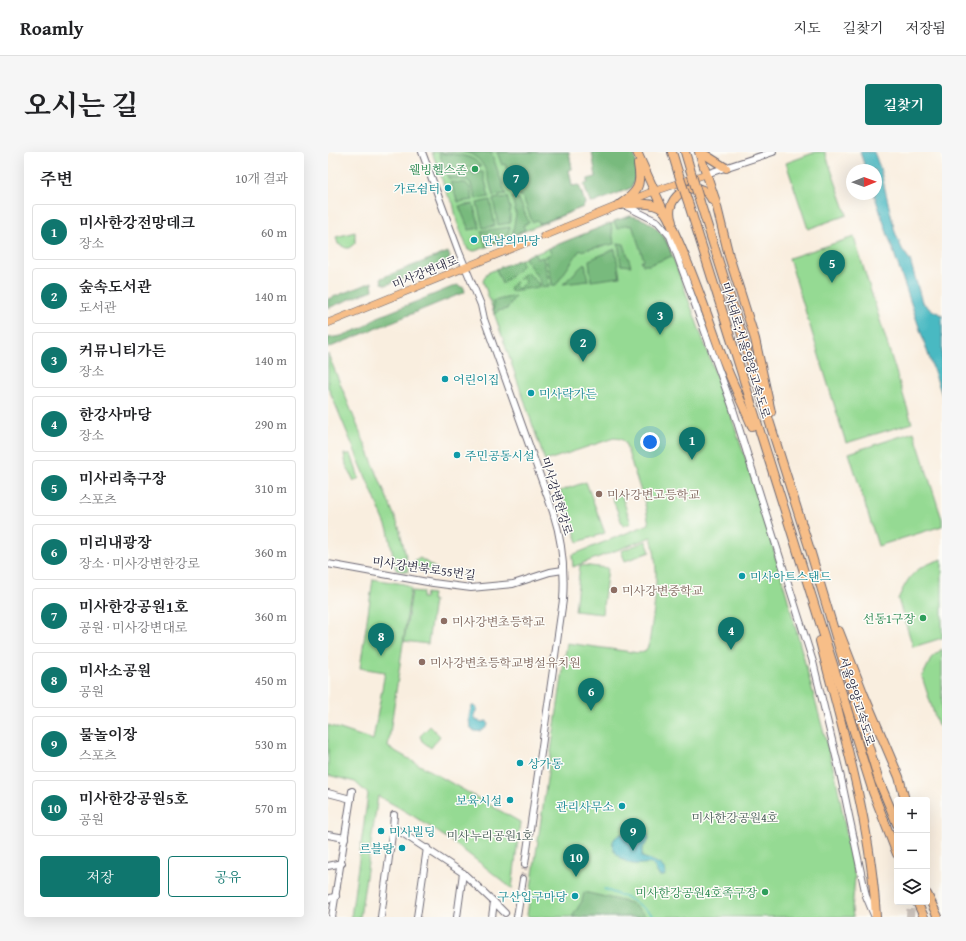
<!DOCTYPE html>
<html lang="ko">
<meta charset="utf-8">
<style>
:root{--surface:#fff;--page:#f6f6f6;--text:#202124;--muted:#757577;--line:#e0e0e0;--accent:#0f766e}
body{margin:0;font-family:"Gentium Book Plus","Noto Serif KR",serif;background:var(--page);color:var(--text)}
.controls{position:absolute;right:12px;bottom:12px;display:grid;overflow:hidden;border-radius:4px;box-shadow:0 4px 16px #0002}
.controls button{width:36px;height:36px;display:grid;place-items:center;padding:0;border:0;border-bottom:1px solid var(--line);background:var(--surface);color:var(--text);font:20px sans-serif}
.compass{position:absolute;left:518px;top:12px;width:36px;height:36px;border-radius:50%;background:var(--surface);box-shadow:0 4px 16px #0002;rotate:89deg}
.you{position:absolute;left:322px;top:290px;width:14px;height:14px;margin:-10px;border:3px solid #fff;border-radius:50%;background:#1a73e8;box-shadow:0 0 0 6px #1a73e833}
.badge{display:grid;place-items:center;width:26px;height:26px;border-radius:50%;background:var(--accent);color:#fff;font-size:13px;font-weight:700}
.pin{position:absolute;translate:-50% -33px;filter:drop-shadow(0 1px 2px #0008)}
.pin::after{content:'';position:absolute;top:21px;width:14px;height:12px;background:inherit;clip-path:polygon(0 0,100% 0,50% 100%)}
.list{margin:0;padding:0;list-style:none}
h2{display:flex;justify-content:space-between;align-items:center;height:52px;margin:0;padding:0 16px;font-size:17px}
h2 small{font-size:13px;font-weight:400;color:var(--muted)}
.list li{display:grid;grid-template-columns:26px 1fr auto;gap:12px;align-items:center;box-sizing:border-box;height:56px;margin:0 8px 8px;padding:0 8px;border:1px solid var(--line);border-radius:4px}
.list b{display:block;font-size:15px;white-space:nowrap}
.list p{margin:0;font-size:13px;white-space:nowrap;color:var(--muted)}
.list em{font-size:13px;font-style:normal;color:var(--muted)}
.actions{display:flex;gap:8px;padding:12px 16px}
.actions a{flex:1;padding:9px 0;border:1px solid var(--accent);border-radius:4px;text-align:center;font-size:14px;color:var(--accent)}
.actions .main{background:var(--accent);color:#fff}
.icon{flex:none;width:22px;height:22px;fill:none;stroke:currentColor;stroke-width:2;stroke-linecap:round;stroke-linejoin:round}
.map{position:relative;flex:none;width:614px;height:765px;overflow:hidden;border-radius:4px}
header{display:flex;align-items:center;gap:24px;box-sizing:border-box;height:56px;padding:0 20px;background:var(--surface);border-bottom:1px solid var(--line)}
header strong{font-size:19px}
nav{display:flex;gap:22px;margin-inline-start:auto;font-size:14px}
.intro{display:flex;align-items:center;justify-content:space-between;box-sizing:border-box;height:96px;padding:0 24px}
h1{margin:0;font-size:28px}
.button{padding:10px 18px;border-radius:4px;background:var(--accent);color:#fff;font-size:14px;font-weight:700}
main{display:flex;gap:24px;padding:0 24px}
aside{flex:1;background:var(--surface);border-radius:4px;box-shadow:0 4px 16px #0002}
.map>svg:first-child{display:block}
.green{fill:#95da93;stroke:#5c7e67}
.forest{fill:#78ba7d;stroke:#4d6e5c}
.water{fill:#4ab9c2;stroke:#366e7e}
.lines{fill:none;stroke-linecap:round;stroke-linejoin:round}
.stream{stroke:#4ab9c2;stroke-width:1.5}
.minor-tunnel{stroke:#cec5be;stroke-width:6;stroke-dasharray:6 3;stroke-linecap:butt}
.major-tunnel{stroke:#cec5be;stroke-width:7;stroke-dasharray:7 3.5;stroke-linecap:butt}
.highway-tunnel{stroke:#cec5be;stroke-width:8;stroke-dasharray:8 4;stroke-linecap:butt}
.minor-casing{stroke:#6d6974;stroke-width:8}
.major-casing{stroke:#6d6974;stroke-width:8}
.highway-casing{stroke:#6d6974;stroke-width:10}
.minor{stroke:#fff;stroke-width:6}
.major{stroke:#f7be88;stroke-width:7}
.highway{stroke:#f7be88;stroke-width:8}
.highway-bridge-casing{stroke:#6d6974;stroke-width:10;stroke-linecap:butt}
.highway-bridge{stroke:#f7be88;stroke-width:8}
.leisure-dot{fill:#2e9e5b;stroke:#fdfcf7;stroke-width:1.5}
.culture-dot{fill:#0f9aa8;stroke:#fdfcf7;stroke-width:1.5}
.education-dot{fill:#8d6e63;stroke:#fdfcf7;stroke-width:1.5}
.labels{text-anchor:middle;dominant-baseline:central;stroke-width:3;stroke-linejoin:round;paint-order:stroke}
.leisure-label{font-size:12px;fill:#27864d;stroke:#fdfcf7;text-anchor:end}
.culture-label{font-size:12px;fill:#0d838f;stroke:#fdfcf7;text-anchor:start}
.street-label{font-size:12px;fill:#22223b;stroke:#fdfcf7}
.education-label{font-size:12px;fill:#785e54;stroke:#fdfcf7;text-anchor:start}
.park-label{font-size:12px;fill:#445955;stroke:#fdfcf7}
</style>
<header>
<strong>Roamly</strong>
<nav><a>지도</a><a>길찾기</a><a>저장됨</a></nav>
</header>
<div class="intro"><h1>오시는 길</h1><a class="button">길찾기</a></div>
<main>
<aside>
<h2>주변<small>10개 결과</small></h2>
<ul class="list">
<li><span class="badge">1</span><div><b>미사한강전망데크</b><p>장소</p></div><em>60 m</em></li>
<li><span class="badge">2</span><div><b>숲속도서관</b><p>도서관</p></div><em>140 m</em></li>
<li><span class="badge">3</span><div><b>커뮤니티가든</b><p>장소</p></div><em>140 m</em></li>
<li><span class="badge">4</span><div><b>한강사마당</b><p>장소</p></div><em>290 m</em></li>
<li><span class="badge">5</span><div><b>미사리축구장</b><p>스포츠</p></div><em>310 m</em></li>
<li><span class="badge">6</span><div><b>미리내광장</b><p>장소 · 미사강변한강로</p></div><em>360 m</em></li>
<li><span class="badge">7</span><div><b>미사한강공원1호</b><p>공원 · 미사강변대로</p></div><em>360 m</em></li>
<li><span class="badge">8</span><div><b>미사소공원</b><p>공원</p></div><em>450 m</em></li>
<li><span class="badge">9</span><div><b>물놀이장</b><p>스포츠</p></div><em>530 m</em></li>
<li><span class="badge">10</span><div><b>미사한강공원5호</b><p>공원</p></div><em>570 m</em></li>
</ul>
<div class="actions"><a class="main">저장</a><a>공유</a></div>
</aside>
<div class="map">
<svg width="614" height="765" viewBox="0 0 614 765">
<rect width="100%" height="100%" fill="#fdfcf7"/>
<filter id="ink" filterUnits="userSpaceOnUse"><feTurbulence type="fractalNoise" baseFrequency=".025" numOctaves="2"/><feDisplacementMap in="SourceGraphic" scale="8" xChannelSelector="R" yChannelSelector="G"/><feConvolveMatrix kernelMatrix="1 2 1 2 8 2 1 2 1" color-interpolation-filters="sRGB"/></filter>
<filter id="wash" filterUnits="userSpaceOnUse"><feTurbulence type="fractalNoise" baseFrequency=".012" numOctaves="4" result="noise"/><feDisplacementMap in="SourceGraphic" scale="16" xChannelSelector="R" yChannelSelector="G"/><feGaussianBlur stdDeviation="0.9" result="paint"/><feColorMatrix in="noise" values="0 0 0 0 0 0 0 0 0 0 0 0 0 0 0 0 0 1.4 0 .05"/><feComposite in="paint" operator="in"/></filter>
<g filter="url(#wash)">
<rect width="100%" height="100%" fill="#f9eedf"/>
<g class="green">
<polygon points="104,0 241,0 244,17 241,18 244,34 251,33 257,51 255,55 158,95 147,99 140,98 129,70 125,51 119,42"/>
<polygon points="488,0 497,0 519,63 480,77 458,11"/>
<path d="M302 64C319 67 330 76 339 89L403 264 428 337 459 444 508 626 527 726 524 757 525 765H202L199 763 239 491 311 501 318 498 321 492C326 457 333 420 323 385L245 415 244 403 321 372 317 352 297 291 293 287 286 286 217 309 155 129 159 121Z"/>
<polygon points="27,80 27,91 21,96 18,96 10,92 8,85"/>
<polygon points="526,85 584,271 518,291 461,106"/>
<polygon points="0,202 71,375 79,409 80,420 68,418 60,378 0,235"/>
<polygon points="586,280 614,367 614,374 550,394 521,301"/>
<polygon points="16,302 23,302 31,326 26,329 18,313"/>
<polygon points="258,330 277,381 250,390 232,339"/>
<polygon points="293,342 303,371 295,374 284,345"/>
<polygon points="318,389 322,400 297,409 293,399"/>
<polygon points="92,406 110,418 107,422 92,419 87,415 87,409"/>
<path d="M614 407V486L585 495 570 447C582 421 587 416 614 407Z"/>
<polygon points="252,413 280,416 274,462 247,459"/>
<path d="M45 427 76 432 83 436 60 595 192 670 184 737C140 700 101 671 50 644L32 765H23L40 642 27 630 0 623V573L45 588 57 520 32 516Z"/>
<polygon points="84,439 95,440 94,446 97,446 98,441 105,442 104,448 106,448 100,492 76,489"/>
<polygon points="614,497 614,572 610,574 594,525 604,505"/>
<polygon points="102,574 112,584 103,596 94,589 92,584"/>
</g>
<g class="forest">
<path d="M135 0H163L178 42 165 44C160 25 158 4 135 0Z"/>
<polygon points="169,0 241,0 244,17 241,18 244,34 251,33 257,51 255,55 211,72 209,68 204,70 195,45 182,38 180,32 183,31 177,12 174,13"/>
<polygon points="264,0 306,0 310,19 303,36 265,51 262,50 256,32 260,31 260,27 268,25"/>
<path d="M111 1C125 3 145 1 153 15H140L139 19 145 20V22H149V20H155L161 45 148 47 142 30 138 28 120 26Z"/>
<polygon points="122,30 138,31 142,36 145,48 130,50"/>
<polygon points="179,45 182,56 182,71 170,73 165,47"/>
<polygon points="184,45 191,47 201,71 195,73 197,78 184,84 188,62"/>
<polygon points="162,48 167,74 155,76 149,51"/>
<polygon points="145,52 152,76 141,78 131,54"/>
<path d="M302 64C325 67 337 83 344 104L321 113H315L313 109 316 108 304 73 300 74 299 72 289 77 286 69Z"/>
<path d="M283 71 286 92 251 99 228 133H224C224 123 219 115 218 104L223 102 221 96Z"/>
<polygon points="182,75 179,86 158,95 153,79"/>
<polygon points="290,91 296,92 303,114 293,113"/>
<polygon points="287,97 292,125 263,129 261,108"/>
<polygon points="120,100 122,105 120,110 58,133 54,131 53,126"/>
<path d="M206 101 209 107 215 105C216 115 221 123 221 134L214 135C212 125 201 116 197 105Z"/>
<polygon points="193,107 194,114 174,132 168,117"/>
<polygon points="257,111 260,129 235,132"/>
<polygon points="199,120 210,131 211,135 183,139 182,135 188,129 189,130 186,133 190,137 198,130 195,126 191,127"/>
<polygon points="44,130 45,138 0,156 0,147"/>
<polygon points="129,133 136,136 137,140 0,196 0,186 13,184 34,176 50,165"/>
<polygon points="187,144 179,157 170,159 166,163 165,149"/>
<polygon points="256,740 303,751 319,765 244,765 254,749"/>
</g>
<g class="water">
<polygon points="532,0 546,0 552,16 567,80 574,97 582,108 594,150 602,157 614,163 614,243 546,42 548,42 548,18 538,18"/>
<path d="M144 554H147L149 556 146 564 148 568 153 570 159 569 160 573C156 579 151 581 144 578 140 570 140 563 144 554Z"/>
<path d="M310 677H315L319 680 321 688 314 697V705C322 708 336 711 338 721L336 724H331L327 716 324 712C317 711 312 713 305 712 296 711 278 697 287 686 292 681 304 679 310 677Z"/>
</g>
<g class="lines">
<polyline class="stream" points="276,737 304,748 328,765"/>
</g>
</g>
<g filter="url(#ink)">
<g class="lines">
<polyline class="minor-tunnel" points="195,727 197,712"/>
<polyline class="major-tunnel" points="202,89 216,84"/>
<polyline class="highway-tunnel" points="582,765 583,750"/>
<defs>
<g id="minor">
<path d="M94 0 131 100 153 153 156 167 225 360C234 388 237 418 235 448L197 712"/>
<polyline points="378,22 445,0"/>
<polyline points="296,53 330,70 342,84 404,254 485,510 512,621 538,744 546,763"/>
<polyline points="0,412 105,431 143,436 185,432 222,420 235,418"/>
<polyline points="0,641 23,647"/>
<polyline points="65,675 66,663"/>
<polyline points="0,683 17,686"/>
<polyline points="0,714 14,711"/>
<polyline points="0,747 8,744"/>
<polyline points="166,750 177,761"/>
<polyline points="4,765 24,639"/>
<polyline points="53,765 65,675 135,721 166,750 164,765"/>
<polyline points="89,765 99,696"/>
<polyline points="129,765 135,721"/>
<polyline points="189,765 195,727"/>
</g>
<g id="major">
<polyline points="216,84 321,41 378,22"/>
<polyline points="0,171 202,89"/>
</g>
<g id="highway">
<polyline points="309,0 335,58"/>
<polyline points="344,0 350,20"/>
<polyline points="357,0 362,17"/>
<polyline points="371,0 387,47 401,104 427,187 443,260"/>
<polyline points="373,0 398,16"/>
<polyline points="372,50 482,398 551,629 569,672"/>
<path d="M290 53C303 52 325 49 335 58 341 64 344 75 347 82 364 118 376 153 389 190 398 218 412 246 424 274"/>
<path d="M291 53C310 40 314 34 310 12"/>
<polyline points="361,53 545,640 569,702"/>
<path d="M344 70C333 42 373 23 384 48"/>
<polyline points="511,479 536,543 571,625 577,648"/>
<path d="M492 489C515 580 543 671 548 765"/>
<polyline points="599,742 610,765"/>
<polyline points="589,750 596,765"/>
</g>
</defs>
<use href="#minor" class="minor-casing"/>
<use href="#major" class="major-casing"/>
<use href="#highway" class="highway-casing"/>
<use href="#minor" class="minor"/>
<use href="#major" class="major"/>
<use href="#highway" class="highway"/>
<defs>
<g id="highway-bridge">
<polyline points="362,17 372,50"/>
<polyline points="350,20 361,53"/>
</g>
</defs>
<use href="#highway-bridge" class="highway-bridge-casing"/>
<use href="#highway-bridge" class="highway-bridge"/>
</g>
</g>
<g class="leisure-dot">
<circle cx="147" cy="17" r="4"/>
<circle cx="595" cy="466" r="4"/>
<circle cx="437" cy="740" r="4"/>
</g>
<g class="culture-dot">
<circle cx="120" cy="36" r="4"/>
<circle cx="146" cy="88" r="4"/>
<circle cx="117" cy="227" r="4"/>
<circle cx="203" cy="241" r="4"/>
<circle cx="129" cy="303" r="4"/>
<circle cx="414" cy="424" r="4"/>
<circle cx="192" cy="611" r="4"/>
<circle cx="182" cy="648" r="4"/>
<circle cx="294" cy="654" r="4"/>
<circle cx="53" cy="679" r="4"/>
<circle cx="74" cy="696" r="4"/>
<circle cx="247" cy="744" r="4"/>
</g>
<g class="education-dot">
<circle cx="271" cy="342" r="4"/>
<circle cx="286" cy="438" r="4"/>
<circle cx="116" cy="469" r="4"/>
<circle cx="94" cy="510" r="4"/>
</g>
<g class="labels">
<g class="leisure-label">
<text x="139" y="17">웰빙헬스존</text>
<text x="587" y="466">선동1구장</text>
<text x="429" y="740">미사한강공원4호족구장</text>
</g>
<g class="culture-label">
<text x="112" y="36" text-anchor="end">가로쉼터</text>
<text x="154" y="88">만남의마당</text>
<text x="125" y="227">어린이집</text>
<text x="211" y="241">미사락가든</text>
<text x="137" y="303">주민공동시설</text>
<text x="422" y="424">미사아트스탠드</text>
<text x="200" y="611">상가동</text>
<text x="174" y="648" text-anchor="end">보육시설</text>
<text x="286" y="654" text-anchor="end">관리사무소</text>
<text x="61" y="679">미사빌딩</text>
<text x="66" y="696" text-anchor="end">르블랑</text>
<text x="239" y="744" text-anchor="end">구산입구마당</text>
</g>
<g class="street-label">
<text transform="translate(97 120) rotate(-22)">미사강변대로</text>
<text transform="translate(418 198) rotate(73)">미사대로;서울양양고속도로</text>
<text transform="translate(229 344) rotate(73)">미사강변한강로</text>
<text transform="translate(96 416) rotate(8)">미사강변북로55번길</text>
<text transform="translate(529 549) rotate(72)">서울양양고속도로</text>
</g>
<g class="education-label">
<text x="279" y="342">미사강변고등학교</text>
<text x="294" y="438">미사강변중학교</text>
<text x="124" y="469">미사강변초등학교</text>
<text x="102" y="510">미사강변초등학교병설유치원</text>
</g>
<g class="park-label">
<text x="407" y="665">미사한강공원4호</text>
<text x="162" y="683">미사누리공원1호</text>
</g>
</g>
</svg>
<div class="controls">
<button>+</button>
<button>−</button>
<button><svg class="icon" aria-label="layers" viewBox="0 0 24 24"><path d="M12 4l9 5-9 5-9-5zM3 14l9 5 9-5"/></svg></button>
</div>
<svg class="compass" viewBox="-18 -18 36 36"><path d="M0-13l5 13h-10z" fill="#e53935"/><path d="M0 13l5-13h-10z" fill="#757577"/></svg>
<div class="you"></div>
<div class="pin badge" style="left:364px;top:308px">1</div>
<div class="pin badge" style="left:255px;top:210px">2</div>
<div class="pin badge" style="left:332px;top:183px">3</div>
<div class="pin badge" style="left:403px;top:498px">4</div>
<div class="pin badge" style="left:504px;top:131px">5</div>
<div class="pin badge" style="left:263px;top:559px">6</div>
<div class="pin badge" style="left:188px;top:46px">7</div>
<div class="pin badge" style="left:53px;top:504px">8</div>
<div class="pin badge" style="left:305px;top:699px">9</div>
<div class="pin badge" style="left:248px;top:725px">10</div>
</div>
</main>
